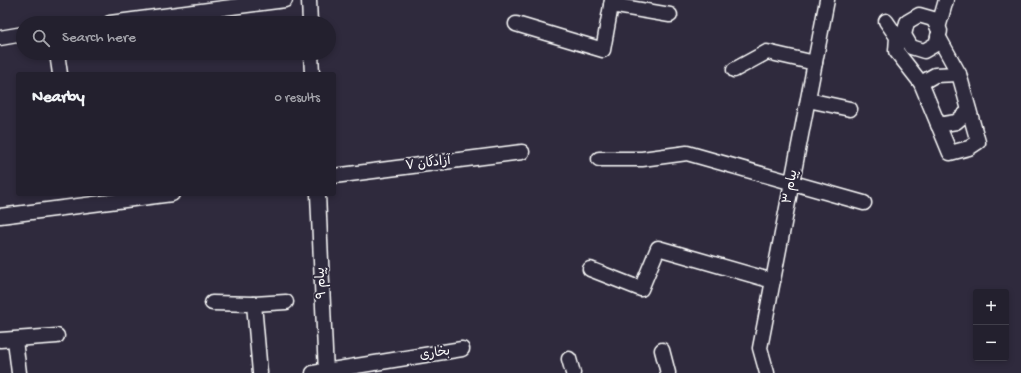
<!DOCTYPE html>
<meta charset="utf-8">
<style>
:root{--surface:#23202e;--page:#2b2836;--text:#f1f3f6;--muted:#a3a3aa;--line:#403e4a}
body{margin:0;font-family:"Gochi Hand","Playpen Sans Arabic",sans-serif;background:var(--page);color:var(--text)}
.controls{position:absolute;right:12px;bottom:12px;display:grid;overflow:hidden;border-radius:4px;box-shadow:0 2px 6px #0003}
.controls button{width:36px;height:36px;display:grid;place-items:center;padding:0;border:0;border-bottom:1px solid var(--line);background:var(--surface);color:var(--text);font:20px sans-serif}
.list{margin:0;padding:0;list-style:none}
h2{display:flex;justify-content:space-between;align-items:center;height:52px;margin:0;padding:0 16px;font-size:17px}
h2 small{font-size:13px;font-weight:400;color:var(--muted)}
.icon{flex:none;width:22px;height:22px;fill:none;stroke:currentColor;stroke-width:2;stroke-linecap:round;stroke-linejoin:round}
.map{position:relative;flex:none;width:1021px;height:373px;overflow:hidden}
.search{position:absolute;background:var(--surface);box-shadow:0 2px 6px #0003;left:16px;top:16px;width:320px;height:44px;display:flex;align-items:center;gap:10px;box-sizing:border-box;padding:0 14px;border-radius:22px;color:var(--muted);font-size:15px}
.panel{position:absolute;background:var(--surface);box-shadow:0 2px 6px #0003;left:16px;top:72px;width:320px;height:124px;border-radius:4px}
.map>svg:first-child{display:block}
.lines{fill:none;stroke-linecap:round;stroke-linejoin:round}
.minor-casing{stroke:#fff;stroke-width:17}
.minor{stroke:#2f2a3d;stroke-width:14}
.labels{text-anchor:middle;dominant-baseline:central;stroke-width:4;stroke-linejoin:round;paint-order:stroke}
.street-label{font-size:13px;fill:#fff;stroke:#2f2a3d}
</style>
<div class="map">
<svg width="1021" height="373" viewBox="0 0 1021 373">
<rect width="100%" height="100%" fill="#2f2a3d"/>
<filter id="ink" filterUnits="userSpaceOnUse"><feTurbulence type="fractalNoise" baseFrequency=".025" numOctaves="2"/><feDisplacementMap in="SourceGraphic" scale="8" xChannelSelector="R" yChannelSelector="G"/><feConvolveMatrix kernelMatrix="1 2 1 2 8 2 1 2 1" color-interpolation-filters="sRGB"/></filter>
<g filter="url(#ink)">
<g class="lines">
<defs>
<g id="minor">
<polyline points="309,0 310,23"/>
<polyline points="611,5 670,15"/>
<polygon points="919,15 933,19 940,31 936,44 924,51 911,47 904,35 907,22"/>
<polyline points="886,21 897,37 896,51 921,83 950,153 969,148 978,142 959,74 938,36"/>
<polyline points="110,23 285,0"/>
<polyline points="516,24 603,50 612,0"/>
<polyline points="938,28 946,0"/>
<polyline points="0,38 23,34"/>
<polyline points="57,53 60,74"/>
<polyline points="311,53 312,74"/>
<polyline points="734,70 767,52 815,63"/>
<polyline points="921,83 935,75 959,74"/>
<polyline points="808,100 850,109"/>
<polyline points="938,125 956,122 969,111"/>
<polyline points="599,159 642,159 687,153 864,203"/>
<polyline points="334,176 522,152"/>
<polyline points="318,194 326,373"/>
<polyline points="0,216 172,194"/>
<polyline points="590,269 641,289 658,248 773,281"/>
<polyline points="212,303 254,304 286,302"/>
<polyline points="254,304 260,373"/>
<polyline points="0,340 57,336"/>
<polyline points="15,340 19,373"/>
<polyline points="662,350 668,373"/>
<polyline points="569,359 573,373"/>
<polyline points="313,373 462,349"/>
<polyline points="767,373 760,348 827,0"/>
</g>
</defs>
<use href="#minor" class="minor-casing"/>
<use href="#minor" class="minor"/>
</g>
</g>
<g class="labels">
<g class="street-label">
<text transform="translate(428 164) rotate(-7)">آزادگان ۷</text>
<text transform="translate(791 187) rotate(-79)">پيام ۳</text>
<text transform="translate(322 283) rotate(-93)">پیام ۹</text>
<text transform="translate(435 354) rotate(-9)">بخاری</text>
</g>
</g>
</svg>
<div class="controls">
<button>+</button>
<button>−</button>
</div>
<div class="search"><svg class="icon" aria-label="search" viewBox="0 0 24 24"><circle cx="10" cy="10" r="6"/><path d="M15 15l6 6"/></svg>Search here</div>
<section class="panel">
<h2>Nearby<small>0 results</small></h2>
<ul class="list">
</ul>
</section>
</div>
